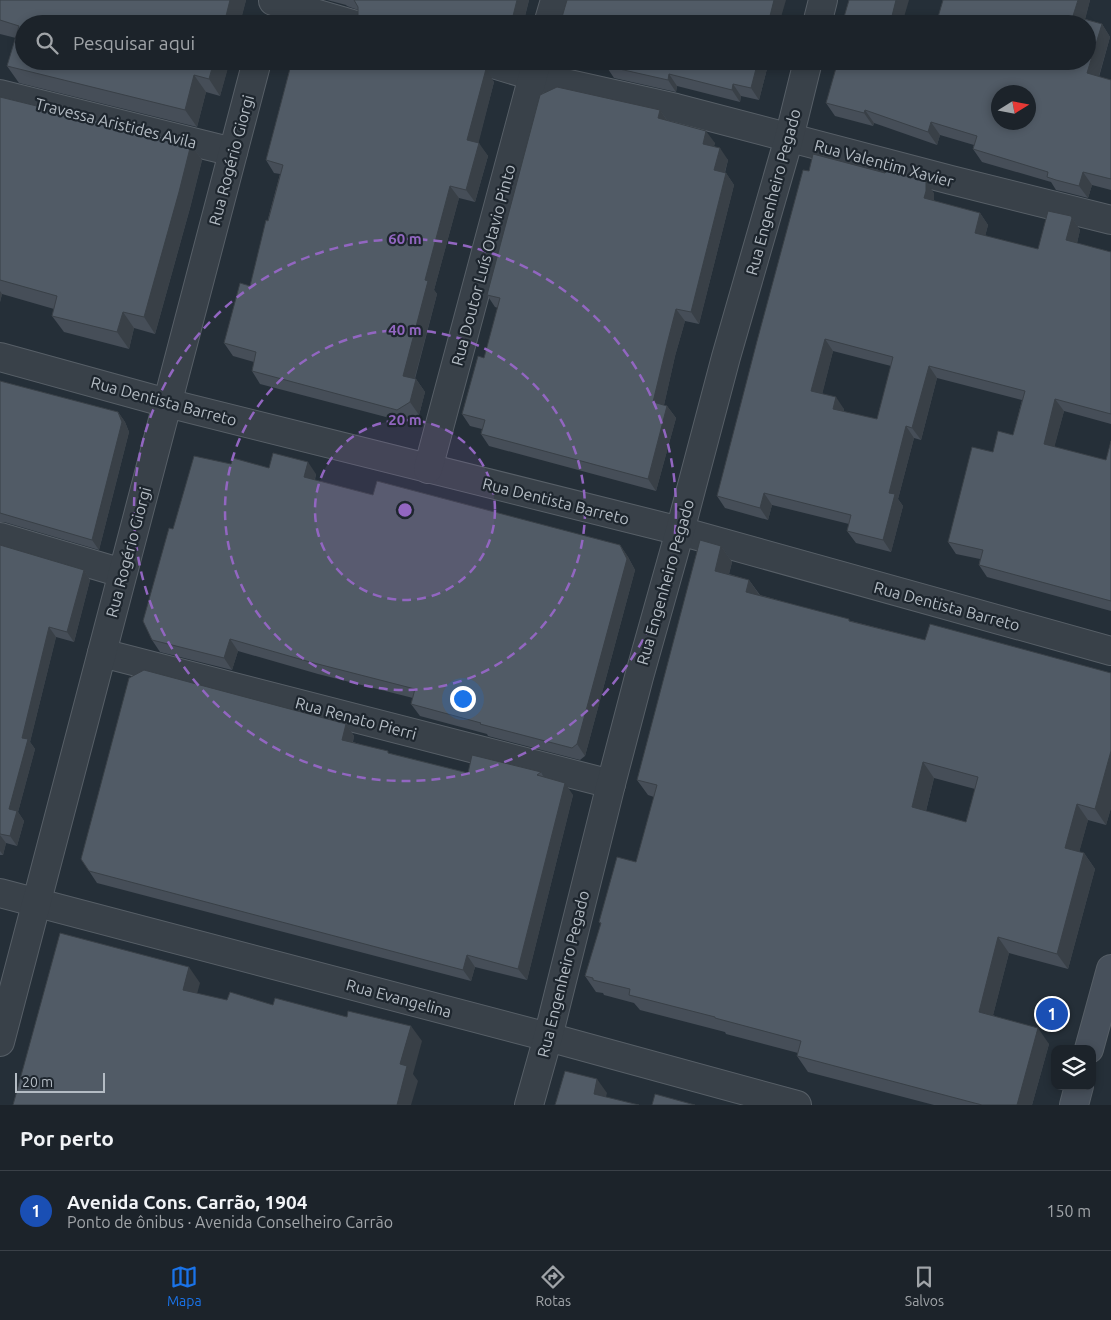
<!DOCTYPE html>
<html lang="pt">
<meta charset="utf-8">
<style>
:root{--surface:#1c232a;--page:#292f36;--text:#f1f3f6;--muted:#a0a4a8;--line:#3a4047;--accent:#1a73e8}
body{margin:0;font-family:Ubuntu,sans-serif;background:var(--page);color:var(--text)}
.controls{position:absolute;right:15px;bottom:15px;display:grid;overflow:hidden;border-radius:10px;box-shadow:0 2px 8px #0003}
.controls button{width:45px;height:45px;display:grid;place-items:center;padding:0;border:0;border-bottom:1px solid var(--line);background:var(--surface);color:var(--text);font:25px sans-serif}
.compass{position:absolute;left:991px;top:85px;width:45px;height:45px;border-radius:50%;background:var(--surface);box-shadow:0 2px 8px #0003;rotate:79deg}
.scale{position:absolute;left:15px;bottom:12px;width:90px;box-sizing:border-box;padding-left:5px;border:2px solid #b4bcc4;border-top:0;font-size:14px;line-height:18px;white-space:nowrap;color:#b4bcc4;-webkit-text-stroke:4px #1e262e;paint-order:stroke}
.you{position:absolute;left:462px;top:698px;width:18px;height:18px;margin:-12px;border:4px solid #fff;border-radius:50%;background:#1a73e8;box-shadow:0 0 0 8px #1a73e833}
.badge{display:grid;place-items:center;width:32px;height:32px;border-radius:50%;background:var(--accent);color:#fff;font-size:16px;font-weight:700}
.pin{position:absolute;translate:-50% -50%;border:2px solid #fff;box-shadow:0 1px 5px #0006}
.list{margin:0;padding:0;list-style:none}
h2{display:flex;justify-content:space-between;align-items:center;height:65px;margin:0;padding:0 20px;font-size:21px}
h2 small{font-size:16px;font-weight:400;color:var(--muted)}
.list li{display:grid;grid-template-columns:32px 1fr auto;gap:15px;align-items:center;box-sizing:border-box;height:80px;padding:0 20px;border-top:1px solid var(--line)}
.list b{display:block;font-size:19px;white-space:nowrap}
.list p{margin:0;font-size:16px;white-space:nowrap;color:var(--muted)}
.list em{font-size:16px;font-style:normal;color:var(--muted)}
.icon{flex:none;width:28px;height:28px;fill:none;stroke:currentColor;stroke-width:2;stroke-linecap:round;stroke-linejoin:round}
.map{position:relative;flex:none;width:1111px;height:1105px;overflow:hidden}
.search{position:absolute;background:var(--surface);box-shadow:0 2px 8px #0003;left:15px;right:15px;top:15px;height:55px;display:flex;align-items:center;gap:12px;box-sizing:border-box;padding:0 18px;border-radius:28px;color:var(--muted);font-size:19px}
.sheet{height:145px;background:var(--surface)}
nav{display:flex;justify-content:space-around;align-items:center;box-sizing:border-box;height:70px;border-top:1px solid var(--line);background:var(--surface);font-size:14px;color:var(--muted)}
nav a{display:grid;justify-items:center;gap:2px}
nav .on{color:var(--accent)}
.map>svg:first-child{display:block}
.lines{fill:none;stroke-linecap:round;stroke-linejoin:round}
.street-casing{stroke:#575f67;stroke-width:30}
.secondary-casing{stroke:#575f67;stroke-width:30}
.street{stroke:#394149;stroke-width:28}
.secondary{stroke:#47505b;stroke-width:28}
.wall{fill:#464e58;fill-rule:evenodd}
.shaded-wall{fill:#394047}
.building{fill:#515b66;stroke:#394047;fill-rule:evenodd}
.ring{fill:none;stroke:#9266c1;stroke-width:2.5;stroke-dasharray:9 6}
.labels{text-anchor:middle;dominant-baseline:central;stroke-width:4.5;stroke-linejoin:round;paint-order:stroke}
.street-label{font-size:16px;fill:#b4bcc4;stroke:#1e262e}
.centre{fill:#9266c1;stroke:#1e262e;stroke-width:2.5}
.ring-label{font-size:15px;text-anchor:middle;font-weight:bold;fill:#9266c1;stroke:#1e262e;stroke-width:4.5;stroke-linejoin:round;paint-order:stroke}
</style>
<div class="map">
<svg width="1111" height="1105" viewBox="0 0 1111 1105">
<rect width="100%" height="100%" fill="#252f38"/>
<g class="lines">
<defs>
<g id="street">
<polyline points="273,1 352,24"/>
<polyline points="548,24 555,0"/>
<polyline points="817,24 823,0"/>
<polyline points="483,61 533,76 676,108 951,180 1111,220"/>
<polyline points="0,94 233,152"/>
<polyline points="0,357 167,403 680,531 1111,651"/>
<polyline points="428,469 537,61"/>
<polyline points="0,537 122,573"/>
<polyline points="102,653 611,784"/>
<polyline points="0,893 548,1037 797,1105"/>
<polyline points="0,1042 257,61"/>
<polyline points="529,1105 548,1037 611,784 639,677 680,531 726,357 789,138 808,61"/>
</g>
<g id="secondary">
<polyline points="1089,1049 1111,969"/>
<polyline points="1074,1105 1079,1086"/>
</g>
</defs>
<use href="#street" class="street-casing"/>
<use href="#secondary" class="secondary-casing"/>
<use href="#street" class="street"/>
<use href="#secondary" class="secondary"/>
</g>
<g class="wall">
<polygon points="0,0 246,0 220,96 206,92 197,127 19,83 7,66 16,38 0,34"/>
<polygon points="327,0 529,0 523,24 352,24 354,22 358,15 358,10 347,6 346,5"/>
<polygon points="943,0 1090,0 1085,19 1102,24 1110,37 1099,77 1111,80 1111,190 1092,185 1088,198 1065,192 1056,190 1051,182 982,162 973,149 974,145 940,135 937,145 874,123 873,126 835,116 826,103 1087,61"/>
<polygon points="292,61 468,61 468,62 470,63 477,66 494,82 478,143 488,156 475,202 459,198 434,290 437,294 415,379 416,379 425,392 419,415 405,422 260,384 252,371 254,362 233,356 224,343 250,286 280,174 274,173 266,160"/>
<polygon points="579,61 769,61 759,100 741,96 740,102 677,86 676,92 614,78 608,69 579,62"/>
<polygon points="0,97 191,144 202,160 190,208 155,334 134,328 129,349 64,332 52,316 54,309 2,294 0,302"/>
<polygon points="660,110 667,120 715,143 714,146 728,160 725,173 726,173 734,185 699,324 685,321 675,356 664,405 667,406 676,418 656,491 489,446 481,434 482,429 470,426 462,414 484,358 498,308 495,307 487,295"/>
<path d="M809 171 934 193V201L980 213 988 225 985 236 1038 249 1071 216 1080 230 1077 243 1111 252V424L1064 411 1054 447 1106 460 1111 441V611L987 577 979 565 980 559 956 554 948 542 993 452 1013 435 1022 400 937 378 921 440 914 438 898 499 903 506 891 552 856 543 847 531 849 524 772 505 768 520 725 508 717 496ZM833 351 891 366 877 419 844 412V409L822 394Z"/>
<polygon points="0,381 118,412 125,422 129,432 99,550 4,522 0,522"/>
<polygon points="231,464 316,474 315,480 373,495 620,545 628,557 635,570 585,756 580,760 488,736 487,734 420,716 411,704 413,698 318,674 238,651 232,670 160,652 152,640 173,529"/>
<polygon points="0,545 84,570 90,580 74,642 56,637 30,742 35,749 18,812 24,821 17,846 6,843 3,855 0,855"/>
<path d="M721 546 732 562 729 574 749 580 760 595 851 621 925 640 1111 673V808L1106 825 1088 820 1079 852 1084 853 1095 869 1068 969 1009 953 993 1015 1049 1044 1032 1105H934L808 1072 797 1056 798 1053 726 1034 725 1032 640 1010 634 1003 604 995 603 993 596 992 585 976 601 924 599 922 636 862 654 797 648 795 637 780ZM934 778 975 789 966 822 926 811Z"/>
<polygon points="346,724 354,736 353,742 389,753 468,773 541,772 544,778 573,795 527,980 475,967 471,981 97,883 81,859"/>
</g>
<g class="shaded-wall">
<polygon points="230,0 246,0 240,24 224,24"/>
<polygon points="517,0 529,0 523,24 511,24"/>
<polygon points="774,0 786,0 779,24 768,24"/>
<polygon points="896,0 909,0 902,24 890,24"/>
<polygon points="1078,0 1090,0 1084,24 1073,16"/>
<polygon points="1102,24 1110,37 1096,86 1087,73"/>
<polygon points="214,61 230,61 220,96 209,79"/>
<polygon points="758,61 769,61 759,100 751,88"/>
<polygon points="477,66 484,75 486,69 494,82 476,153 467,140"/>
<polygon points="669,74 677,86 676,92 668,80"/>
<polygon points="194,75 206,92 197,127 185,110"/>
<polygon points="733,84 741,96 740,102 732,90"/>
<polygon points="660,110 668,122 658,118"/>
<polygon points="865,110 874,123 873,126 864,113"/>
<polygon points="931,122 940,135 937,145 928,132"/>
<polygon points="706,131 715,143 711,156 703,144"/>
<polygon points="479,143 488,156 475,202 466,190"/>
<polygon points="191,144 202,160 190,208 155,334 144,317"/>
<polygon points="720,148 728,160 722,182 714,170"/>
<polygon points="1083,172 1092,185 1088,198 1079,186"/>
<polygon points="726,173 734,185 699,324 691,312"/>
<polygon points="926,181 934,193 934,203 924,198"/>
<polygon points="450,186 459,198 434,290 437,294 412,388 403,376 425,280"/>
<polygon points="980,213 988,225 983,245 975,233"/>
<polygon points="1071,216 1080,230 1075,252 1066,240"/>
<polygon points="0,291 2,294 0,302"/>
<polygon points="676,309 685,321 675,356 662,414 653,402 667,344"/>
<polygon points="123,312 134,328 129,349 117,332"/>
<polygon points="825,339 833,351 820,403 811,391"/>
<polygon points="929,366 937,378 921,440 912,428"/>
<polygon points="416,379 425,392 419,415 410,402"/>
<polygon points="836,397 844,409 842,421 833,409"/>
<polygon points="1055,399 1064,411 1052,456 1044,444"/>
<polygon points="667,406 676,418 656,491 648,479"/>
<polygon points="118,412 125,422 129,432 99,550 92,540"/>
<polygon points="906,426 914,438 898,499 903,506 891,552 883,540 889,493"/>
<polygon points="308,462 316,474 312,489 304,477"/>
<polygon points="764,493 772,505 768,520 760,508"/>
<polygon points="620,545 628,557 635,570 585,756 577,744"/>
<polygon points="721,546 732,562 726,586 715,571"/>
<polygon points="84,570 90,580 74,642 67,632"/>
<polygon points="749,580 760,596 746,592"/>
<polygon points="49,627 56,637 30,742 35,749 18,812 24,821 17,846 10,836 9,809 22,738"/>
<polygon points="230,639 238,651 232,670 224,658"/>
<polygon points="346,724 354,736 350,752 342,740"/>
<polygon points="1111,751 1111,808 1106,825 1095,809"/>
<polygon points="923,762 934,778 923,823 912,807"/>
<polygon points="565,783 573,795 527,980 518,969"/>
<polygon points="1077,804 1088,820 1076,864 1065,848"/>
<polygon points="0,835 6,843 3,855 0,851"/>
<polygon points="1084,853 1095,869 1068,969 1057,954"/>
<polygon points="998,937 1009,953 990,1027 979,1012"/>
<polygon points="467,955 475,967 471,981 463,970"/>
<polygon points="189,967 200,983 194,1005 183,990"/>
<polygon points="411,1026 422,1041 413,1074 418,1081 411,1105 397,1105 400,1064"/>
<polygon points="1038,1028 1049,1044 1032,1105 1017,1105"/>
<polygon points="597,1079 607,1093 604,1105 594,1094"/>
</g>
<g class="building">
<polygon points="0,0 230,0 224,24 24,24 24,61 214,61 209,79 194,75 185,110 7,66 19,26 0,20"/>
<polygon points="354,0 517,0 511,24 495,24 490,22 489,24 352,24 354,22 358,15 358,7"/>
<polygon points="567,0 774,0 768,24 560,24"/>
<polygon points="849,0 896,0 890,24 842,24"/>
<path d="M943 0H1078L1073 16 1102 24 1087 73 1111 80V179L1083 172 1079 186 1056 180 1047 177 1048 172 973 149 977 136 931 122 928 132 865 110 864 113 826 103 838 61H1087V24H936ZM998 92H1028V122H998Z"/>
<polygon points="292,61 466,61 470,63 477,66 477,67 486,69 467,140 479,143 466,190 450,186 425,280 428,281 403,376 416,379 410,402 397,410 252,371 256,352 224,343 240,283 250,286 266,220 268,221 283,165 266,160"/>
<polygon points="615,61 758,61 751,88 733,84 732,90 669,74 668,80 606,66 617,62"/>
<polygon points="557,87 660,110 658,118 706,131 703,144 720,148 714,170 726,173 691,312 676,309 667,344 653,402 667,406 648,479 481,434 485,420 462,414 478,356 484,358 500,298 487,295 540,95"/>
<polygon points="0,97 191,144 179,192 144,317 123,312 117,332 52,316 57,296 0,280"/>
<path d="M813 154 885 173 886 171 926 181V191L924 198 980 213 975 233 1038 249 1048 211 1071 216 1072 218 1066 240 1111 252V414L1055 399 1044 444 1106 460 1111 441V601L979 565 983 550 948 542 972 447 993 452 998 431 1013 435 1025 391 929 366 912 428 906 426 889 493 895 494 883 540 847 531 851 515 764 493 760 508 717 496 757 341 803 170 809 171ZM825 339 893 357 877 419 833 409 836 397 811 391Z"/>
<polygon points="0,381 118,412 122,422 92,540 0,513"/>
<polygon points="273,453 308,462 304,477 373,495 377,481 620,545 627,559 577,744 572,748 480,724 481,723 411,704 415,689 310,662 230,639 224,658 152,640 143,621 169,528 173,529 194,456 231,464 233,458 269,468"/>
<path d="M700 540 721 546 715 571 749 580 746 592 849 619V621L925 640 930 624 1111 673V751L1095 809 1077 804 1065 848 1084 853 1057 954 998 937 979 1012 1038 1028 1017 1105H982L797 1056 801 1041 715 1018V1017L629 995 630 989 593 980V978L585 976 601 923 599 922 617 857 636 862 657 785 637 780ZM923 762 978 777 966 822 912 807Z"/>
<polygon points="0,545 84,570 67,632 49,627 22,738 28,739 9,809 17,811 10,836 0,834"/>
<polygon points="144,670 346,724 342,740 388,751 388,753 468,773 472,755 541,772 537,775 565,783 518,969 467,955 463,970 89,871 81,859 129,678"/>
<polygon points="60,933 189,967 183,990 227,1000 230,992 273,1005 275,998 347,1017 348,1011 411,1026 400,1064 407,1066 397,1105 13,1105"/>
<polygon points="565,1071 597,1079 594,1094 639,1105 555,1105"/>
<polygon points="655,1094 695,1105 652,1105"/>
</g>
<circle cx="405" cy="510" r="90" fill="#9266c1" fill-opacity=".12"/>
<g class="ring">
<circle cx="405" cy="510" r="90"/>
<circle cx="405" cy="510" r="180"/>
<circle cx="405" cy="510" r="271"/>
</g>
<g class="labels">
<g class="street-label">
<text transform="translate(116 123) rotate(14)">Travessa Aristides Avila</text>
<text transform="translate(231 160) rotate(-75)">Rua Rogério Giorgi</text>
<text transform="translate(884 163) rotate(15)">Rua Valentim Xavier</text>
<text transform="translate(773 192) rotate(-75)">Rua Engenheiro Pegado</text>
<text transform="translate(483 265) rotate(-75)">Rua Doutor Luís Otavio Pinto</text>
<text transform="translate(164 401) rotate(15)">Rua Dentista Barreto</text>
<text transform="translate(556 501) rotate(14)">Rua Dentista Barreto</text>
<text transform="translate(128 552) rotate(-75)">Rua Rogério Giorgi</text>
<text transform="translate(665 582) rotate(-74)">Rua Engenheiro Pegado</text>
<text transform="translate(947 606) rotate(15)">Rua Dentista Barreto</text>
<text transform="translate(356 718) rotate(15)">Rua Renato Pierri</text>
<text transform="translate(563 974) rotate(-76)">Rua Engenheiro Pegado</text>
<text transform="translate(399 998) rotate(15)">Rua Evangelina</text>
</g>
</g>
<circle cx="405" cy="510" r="8" class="centre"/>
<g class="ring-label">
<text x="405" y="244">60 m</text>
<text x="405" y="335">40 m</text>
<text x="405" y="425">20 m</text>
</g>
</svg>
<div class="controls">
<button><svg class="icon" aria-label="layers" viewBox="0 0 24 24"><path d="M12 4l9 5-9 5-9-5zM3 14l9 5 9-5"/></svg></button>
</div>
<svg class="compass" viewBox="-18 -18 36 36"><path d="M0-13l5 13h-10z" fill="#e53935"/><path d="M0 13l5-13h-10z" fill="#a0a4a8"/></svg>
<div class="scale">20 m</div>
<div class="you"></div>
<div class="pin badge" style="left:1052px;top:1014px;background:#1a4fb4">1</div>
<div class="search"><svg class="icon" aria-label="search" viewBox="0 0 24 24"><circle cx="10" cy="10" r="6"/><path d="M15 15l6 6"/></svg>Pesquisar aqui</div>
</div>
<section class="sheet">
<h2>Por perto<small></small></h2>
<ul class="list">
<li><span class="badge" style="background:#1a4fb4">1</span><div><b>Avenida Cons. Carrão, 1904</b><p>Ponto de ônibus · Avenida Conselheiro Carrão</p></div><em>150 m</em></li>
</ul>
</section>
<nav>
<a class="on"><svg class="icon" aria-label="map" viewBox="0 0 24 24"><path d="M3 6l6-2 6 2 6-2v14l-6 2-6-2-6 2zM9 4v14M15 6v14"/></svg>Mapa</a>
<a><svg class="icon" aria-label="directions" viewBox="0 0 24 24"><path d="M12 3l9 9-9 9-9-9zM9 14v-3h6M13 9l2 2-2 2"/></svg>Rotas</a>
<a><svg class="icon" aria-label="saved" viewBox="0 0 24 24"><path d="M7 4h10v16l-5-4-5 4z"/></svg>Salvos</a>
</nav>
